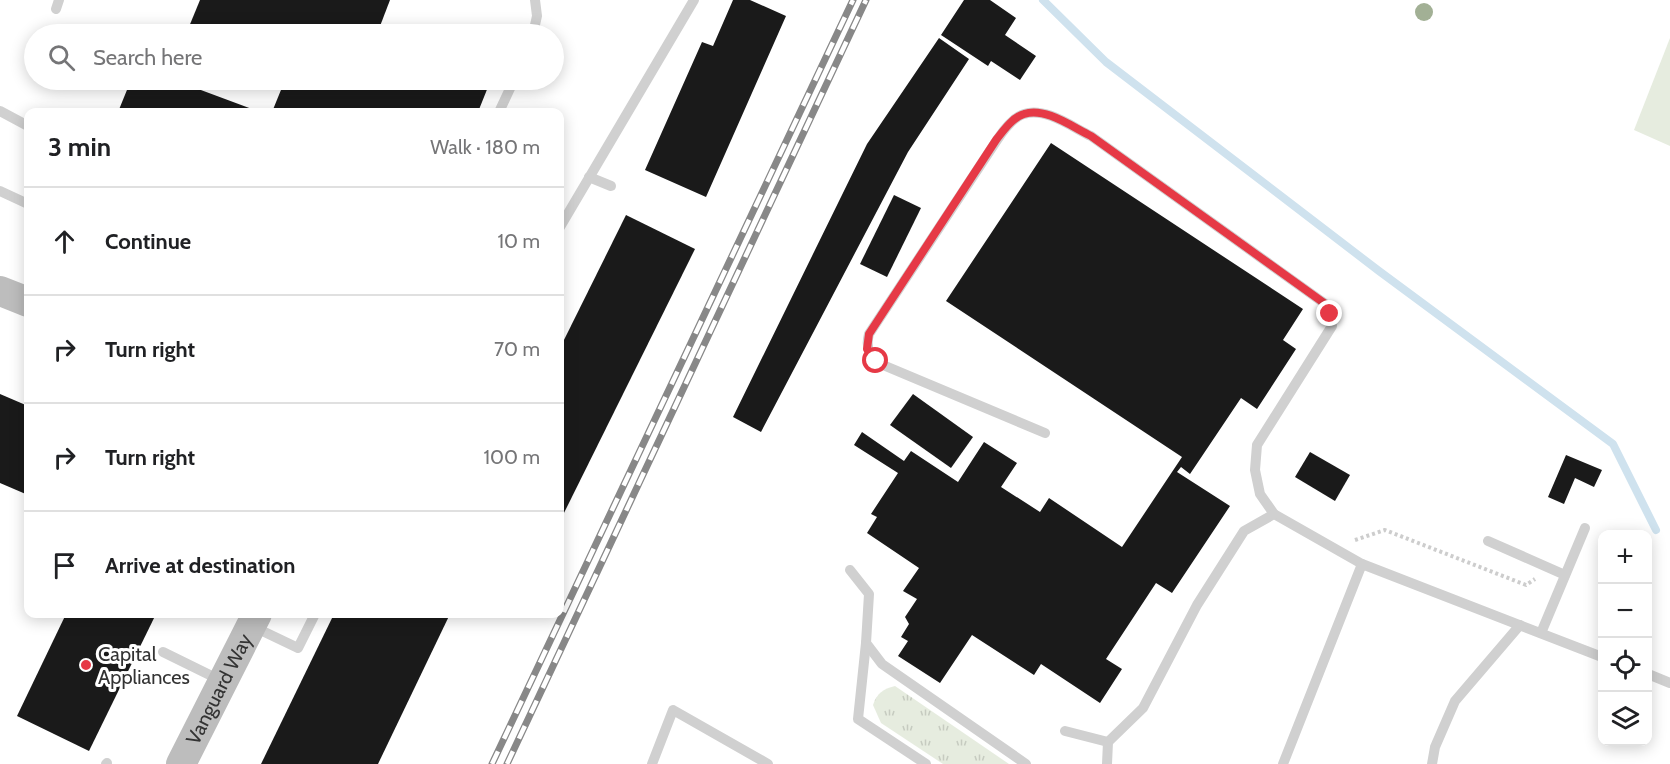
<!DOCTYPE html>
<meta charset="utf-8">
<style>
:root{--surface:#fff;--page:#f6f6f6;--text:#202124;--muted:#757577;--line:#e0e0e0}
body{margin:0;font-family:Cabin,sans-serif;background:var(--page);color:var(--text)}
.controls{position:absolute;right:18px;bottom:18px;display:grid;overflow:hidden;border-radius:12px;box-shadow:0 3px 15px #0003}
.controls button{width:54px;height:54px;display:grid;place-items:center;padding:0;border:0;border-bottom:2px solid var(--line);background:var(--surface);color:var(--text);font:30px sans-serif}
.stop{position:absolute;width:18px;height:18px;margin:-14px;border:4px solid #e63946;border-radius:50%;background:#fff}
.stop.end{background:#e63946;border-color:#fff;box-shadow:0 2px 6px #0008}
.list{margin:0;padding:0;list-style:none}
h2{display:flex;justify-content:space-between;align-items:center;height:78px;margin:0;padding:0 24px;font-size:26px}
h2 small{font-size:20px;font-weight:400;color:var(--muted)}
.list li{display:grid;grid-template-columns:39px 1fr auto;gap:18px;align-items:center;box-sizing:border-box;height:108px;padding:0 24px;border-top:2px solid var(--line)}
.list b{display:block;font-size:22px;white-space:nowrap}
.list em{font-size:20px;font-style:normal;color:var(--muted)}
.icon{flex:none;width:33px;height:33px;fill:none;stroke:currentColor;stroke-width:2;stroke-linecap:round;stroke-linejoin:round}
.map{position:relative;flex:none;width:1670px;height:764px;overflow:hidden}
.search{position:absolute;background:var(--surface);box-shadow:0 3px 15px #0003;left:24px;top:24px;width:540px;height:66px;display:flex;align-items:center;gap:15px;box-sizing:border-box;padding:0 21px;border-radius:33px;color:var(--muted);font-size:22px}
.panel{position:absolute;background:var(--surface);box-shadow:0 3px 15px #0003;left:24px;top:108px;width:540px;height:510px;border-radius:12px}
.map>svg:first-child{display:block}
.grass{fill:url(#grass-tufts)}
.pitch{fill:#e6ecdf}
.lines{fill:none;stroke-linecap:round;stroke-linejoin:round}
.stream{stroke:#cfe2ee;stroke-width:8}
.building{fill:#1a1a1a}
.path{stroke:#cdcdcd;stroke-width:4;stroke-dasharray:3 3;stroke-linecap:butt}
.lane{stroke:#d0d0d0;stroke-width:10}
.secondary{stroke:#bdbdbd;stroke-width:30}
.rail-casing{stroke:#888;stroke-width:7}
.rail{stroke:#fff;stroke-width:4.5;stroke-dasharray:14;stroke-linecap:butt}
.tree{fill:#a2b095}
.route{stroke:#e63946;stroke-width:8}
.poi-dot{fill:#e63946;stroke:#fff;stroke-width:2}
.labels{text-anchor:middle;dominant-baseline:central;stroke-width:6;stroke-linejoin:round;paint-order:stroke}
.poi-label{font-size:20px;fill:#333;stroke:#fff;text-anchor:start}
.street-label{font-size:20px;fill:#333;stroke:#fff}
</style>
<div class="map">
<svg width="1670" height="764" viewBox="0 0 1670 764">
<defs>
<pattern id="grass-tufts" width="24" height="20" patternUnits="userSpaceOnUse" patternTransform="scale(1.5)"><rect width="24" height="20" fill="#e6ecdf"/><path d="M3 7l-1-3M5 7V3M7 7l1-3M15 17l-1-3M17 17v-4M19 17l1-3" fill="none" stroke="#c6cbc0"/></pattern>
</defs>
<rect width="100%" height="100%" fill="#fff"/>
<path class="grass" d="M895 686 1009 764H943L881 723 873 705C877 693 883 689 895 686Z"/>
<polygon class="pitch" points="1670,38 1670,146 1634,130"/>
<g class="lines">
<polyline class="stream" points="1043,0 1106,62 1379,271 1613,444 1656,530"/>
</g>
<g class="building">
<polygon points="200,0 390,0 377,34 186,34"/>
<polygon points="733,0 750,0 786,16 706,197 645,170 702,42 713,46"/>
<polygon points="964,0 990,0 1016,18 1005,35 1036,56 1020,80 991,61 988,66 941,35"/>
<polygon points="939,38 969,59 908,152 761,432 733,417 867,144"/>
<polygon points="131,80 174,80 260,112 118,112"/>
<polygon points="285,80 484,80 490,82 478,112 272,112"/>
<polygon points="1051,143 1303,309 1283,340 1296,349 1257,409 1241,398 1190,474 1181,467 1177,472 1230,506 1172,593 1156,583 1106,659 1122,669 1100,703 1041,664 1034,675 972,635 940,683 898,656 908,641 901,637 909,624 905,617 917,599 903,591 919,568 867,533 877,517 871,514 898,473 854,445 862,432 904,461 911,451 958,482 984,442 1017,463 1001,487 1040,512 1049,498 1122,547 1182,457 946,301"/>
<polygon points="894,195 921,208 887,277 860,264"/>
<polygon points="626,215 695,249 560,521 560,348"/>
<polygon points="0,394 28,406 28,495 0,483"/>
<polygon points="913,394 973,437 951,468 890,425"/>
<polygon points="1310,452 1350,475 1335,501 1295,477"/>
<polygon points="1566,455 1602,470 1594,487 1575,478 1564,504 1548,497"/>
<polygon points="66,614 156,614 89,751 17,716"/>
<polygon points="334,614 450,614 378,764 261,764"/>
</g>
<g class="lines">
<polyline class="path" points="1355,540 1385,530 1526,585 1535,579"/>
<g class="lane">
<polyline points="56,9 59,0"/>
<polyline points="533,34 537,16 535,0"/>
<polyline points="0,111 28,126"/>
<polyline points="499,112 514,80"/>
<polyline points="589,177 611,186"/>
<polyline points="0,191 28,204"/>
<polyline points="560,227 694,0"/>
<path d="M1045 433 883 365C870 357 865 349 869 334L997 140C1003 131 1013 117 1024 114 1046 107 1072 127 1091 136L1324 303 1330 314 1332 326 1257 445 1255 470 1260 494 1274 514 1362 564"/>
<polyline points="1488,541 1565,575"/>
<polyline points="850,570 869,594 866,643 882,664 1026,764"/>
<polyline points="254,627 298,648 315,614"/>
<polyline points="1541,633 1585,528"/>
<polyline points="866,643 858,719 926,764"/>
<polyline points="163,652 222,681"/>
<polyline points="1648,674 1670,683"/>
<polyline points="1065,731 1108,742 1143,708 1197,605 1244,531 1274,514"/>
<polyline points="106,764 107,763"/>
<polyline points="652,764 673,710 768,764"/>
<polyline points="1107,764 1108,742"/>
<polyline points="1283,764 1362,564 1602,657"/>
<polyline points="1432,764 1435,747 1455,701 1520,625"/>
</g>
<g class="secondary">
<polyline points="0,291 28,302"/>
<path id="s1" d="M181 764 257 614"/>
</g>
<defs>
<g id="rail">
<polyline points="492,764 853,0"/>
<polyline points="507,764 866,0"/>
</g>
</defs>
<use href="#rail" class="rail-casing"/>
<use href="#rail" class="rail"/>
</g>
<circle class="tree" cx="1424" cy="12" r="9"/>
<g class="lines">
<path class="route" d="M876 361 867 349 869 334 996 140C1003 131 1013 117 1024 114 1046 107 1072 127 1091 136L1324 303 1330 314"/>
</g>
<circle class="poi-dot" cx="86" cy="665" r="6"/>
<g class="labels">
<g class="poi-label">
<text x="98" y="654">Capital<tspan x="98" dy="23">Appliances</tspan></text>
</g>
<g class="street-label">
<text stroke="none"><textPath href="#s1" startOffset="84">Vanguard Way</textPath></text>
</g>
</g>
</svg>
<div class="controls">
<button>+</button>
<button>−</button>
<button><svg class="icon" aria-label="locate" viewBox="0 0 24 24"><circle cx="12" cy="12" r="6"/><path d="M12 2v4M12 18v4M2 12h4M18 12h4"/></svg></button>
<button><svg class="icon" aria-label="layers" viewBox="0 0 24 24"><path d="M12 4l9 5-9 5-9-5zM3 14l9 5 9-5"/></svg></button>
</div>
<div class="stop" style="left:876px;top:361px"></div>
<div class="stop end" style="left:1330px;top:314px"></div>
<div class="search"><svg class="icon" aria-label="search" viewBox="0 0 24 24"><circle cx="10" cy="10" r="6"/><path d="M15 15l6 6"/></svg>Search here</div>
<section class="panel">
<h2>3 min<small>Walk · 180 m</small></h2>
<ul class="list">
<li><svg class="icon" aria-label="ahead" viewBox="0 0 24 24"><path d="M12 20V5M6 11l6-6 6 6"/></svg><div><b>Continue</b></div><em>10 m</em></li>
<li><svg class="icon" aria-label="right" viewBox="0 0 24 24"><path d="M7 20v-9h11M14 6l5 5-5 5"/></svg><div><b>Turn right</b></div><em>70 m</em></li>
<li><svg class="icon" aria-label="right" viewBox="0 0 24 24"><path d="M7 20v-9h11M14 6l5 5-5 5"/></svg><div><b>Turn right</b></div><em>100 m</em></li>
<li><svg class="icon" aria-label="arrive" viewBox="0 0 24 24"><path d="M6 21V4h12l-3 4 3 4H6"/></svg><div><b>Arrive at destination</b></div></li>
</ul>
</section>
</div>
